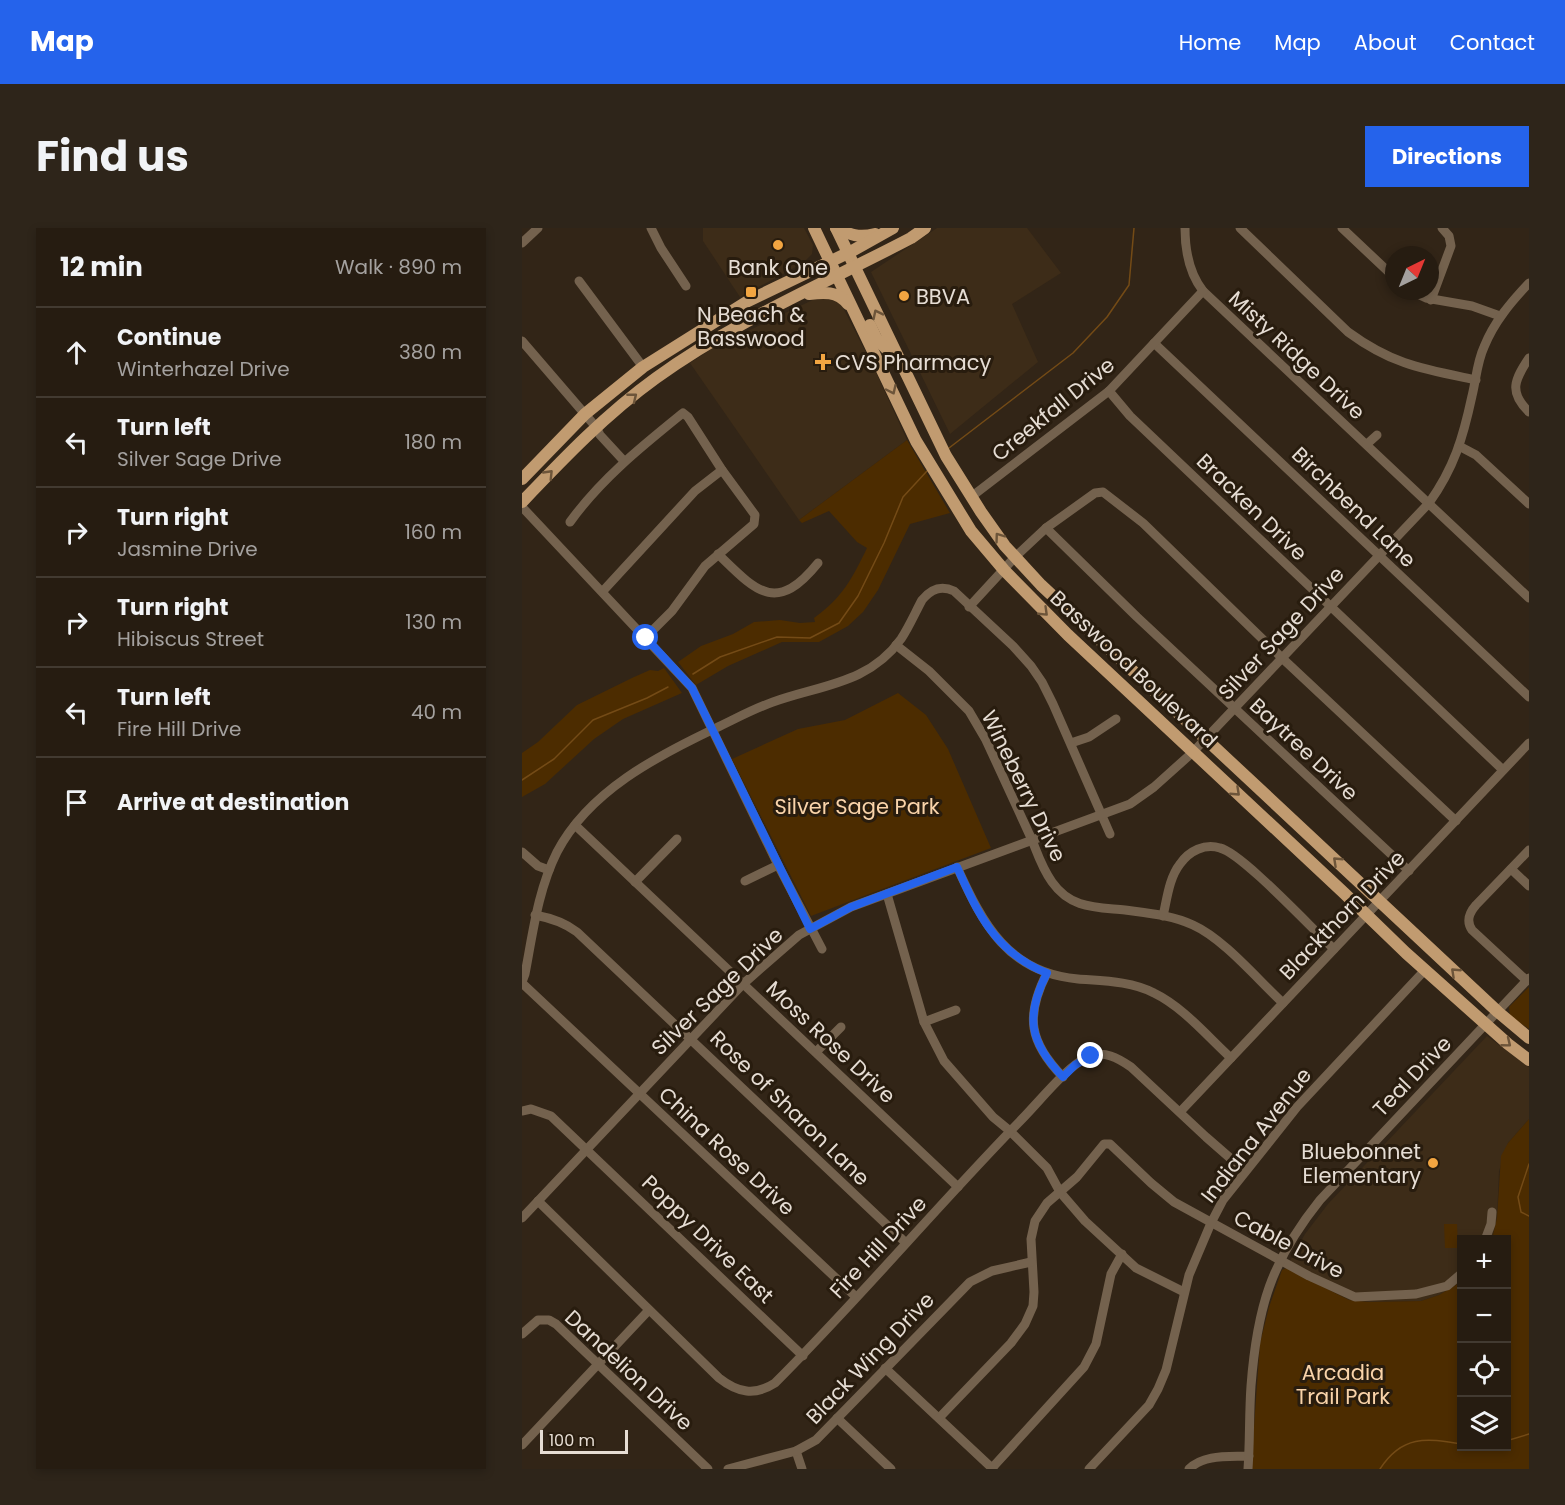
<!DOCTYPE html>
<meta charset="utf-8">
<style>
:root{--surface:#261c11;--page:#2e251a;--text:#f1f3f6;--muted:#a4a19f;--line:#423a31;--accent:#2563eb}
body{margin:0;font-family:Poppins,sans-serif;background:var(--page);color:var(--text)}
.controls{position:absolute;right:18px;bottom:18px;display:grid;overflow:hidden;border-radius:0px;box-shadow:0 3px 9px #0003}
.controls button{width:54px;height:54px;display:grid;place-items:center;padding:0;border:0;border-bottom:2px solid var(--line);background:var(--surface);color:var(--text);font:30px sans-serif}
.compass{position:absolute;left:863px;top:18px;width:54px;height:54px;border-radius:50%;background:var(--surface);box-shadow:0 3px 9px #0003;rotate:43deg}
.scale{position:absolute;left:18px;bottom:15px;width:88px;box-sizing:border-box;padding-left:6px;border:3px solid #e6ddd4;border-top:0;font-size:16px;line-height:21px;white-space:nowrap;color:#e6ddd4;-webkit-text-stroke:4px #281c0e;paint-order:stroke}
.stop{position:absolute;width:18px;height:18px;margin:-14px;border:4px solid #2563eb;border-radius:50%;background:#fff}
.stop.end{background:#2563eb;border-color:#fff;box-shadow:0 2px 6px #0008}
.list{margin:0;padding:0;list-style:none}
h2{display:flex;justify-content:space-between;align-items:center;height:78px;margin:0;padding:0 24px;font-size:26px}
h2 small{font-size:20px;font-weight:400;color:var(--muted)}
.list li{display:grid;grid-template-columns:39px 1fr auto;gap:18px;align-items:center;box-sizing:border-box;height:90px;padding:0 24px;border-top:2px solid var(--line)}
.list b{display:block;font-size:22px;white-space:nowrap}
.list p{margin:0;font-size:20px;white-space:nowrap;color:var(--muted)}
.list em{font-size:20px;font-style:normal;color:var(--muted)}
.icon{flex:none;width:33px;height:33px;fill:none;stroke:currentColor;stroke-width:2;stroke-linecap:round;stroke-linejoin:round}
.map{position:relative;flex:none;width:1007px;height:1241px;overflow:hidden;border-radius:0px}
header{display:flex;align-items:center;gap:36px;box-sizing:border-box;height:84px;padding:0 30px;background:var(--accent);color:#fff}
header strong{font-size:28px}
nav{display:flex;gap:33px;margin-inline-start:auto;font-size:21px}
.intro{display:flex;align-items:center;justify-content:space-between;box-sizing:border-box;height:144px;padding:0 36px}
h1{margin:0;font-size:42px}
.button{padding:15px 27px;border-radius:0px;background:var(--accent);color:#fff;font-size:21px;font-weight:700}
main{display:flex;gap:36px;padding:0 36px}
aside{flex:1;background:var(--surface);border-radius:0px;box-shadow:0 3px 9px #0003}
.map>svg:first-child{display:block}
.built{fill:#3d2c18}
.green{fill:#4c2c00}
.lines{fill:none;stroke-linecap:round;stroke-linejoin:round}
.stream{stroke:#744b16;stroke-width:1.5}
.minor{stroke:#74624e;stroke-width:9}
.major{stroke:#c19b70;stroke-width:12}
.oneway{stroke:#6d553a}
.route{stroke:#2563eb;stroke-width:8}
.poi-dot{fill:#f2a541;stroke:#281c0e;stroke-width:2}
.labels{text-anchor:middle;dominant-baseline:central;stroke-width:6;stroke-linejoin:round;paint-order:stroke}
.poi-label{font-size:21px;fill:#e6ddd4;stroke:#281c0e}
.street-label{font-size:21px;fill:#e6ddd4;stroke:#281c0e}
.park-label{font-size:21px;fill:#f9d3a9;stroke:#281c0e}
</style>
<header>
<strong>Map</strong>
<nav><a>Home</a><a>Map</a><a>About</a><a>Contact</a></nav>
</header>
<div class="intro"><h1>Find us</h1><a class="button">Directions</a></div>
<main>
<aside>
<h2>12 min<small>Walk · 890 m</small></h2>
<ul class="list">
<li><svg class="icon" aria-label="ahead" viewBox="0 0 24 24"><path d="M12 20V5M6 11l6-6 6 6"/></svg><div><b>Continue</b><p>Winterhazel Drive</p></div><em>380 m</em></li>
<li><svg class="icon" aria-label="left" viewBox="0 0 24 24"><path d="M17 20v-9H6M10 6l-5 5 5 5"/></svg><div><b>Turn left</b><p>Silver Sage Drive</p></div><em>180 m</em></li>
<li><svg class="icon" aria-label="right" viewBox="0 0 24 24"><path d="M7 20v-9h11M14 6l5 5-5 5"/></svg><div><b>Turn right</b><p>Jasmine Drive</p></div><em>160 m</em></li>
<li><svg class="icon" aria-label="right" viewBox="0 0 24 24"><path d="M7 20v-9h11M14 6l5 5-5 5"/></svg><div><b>Turn right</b><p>Hibiscus Street</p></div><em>130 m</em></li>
<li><svg class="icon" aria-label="left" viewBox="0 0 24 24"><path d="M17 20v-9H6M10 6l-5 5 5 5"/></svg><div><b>Turn left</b><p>Fire Hill Drive</p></div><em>40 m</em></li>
<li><svg class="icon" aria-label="arrive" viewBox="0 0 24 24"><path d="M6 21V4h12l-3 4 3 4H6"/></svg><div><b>Arrive at destination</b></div></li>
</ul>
</aside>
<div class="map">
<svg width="1007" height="1241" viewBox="0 0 1007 1241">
<rect width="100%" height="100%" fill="#322517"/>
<g class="built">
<polygon points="181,0 282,0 291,17 290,26 281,35 218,69 181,13"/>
<polygon points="415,0 505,0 539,45 490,76 516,134 428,206 349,44"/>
<polygon points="297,69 317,72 352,140 385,212 277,292 168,135 194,118"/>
<polygon points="965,808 1007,839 1007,891 986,915 977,943 975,990 970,1011 939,1012 939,1054 917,1067 899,1073 847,1074 827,1072 764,1040 783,1006 806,976"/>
</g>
<g class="green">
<path d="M385 212 428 285 388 296 356 362 341 384 326 398 297 414H260L206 438 174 457 156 434 179 418 211 406 232 394 258 392 278 395 293 394 292 390C320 370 330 351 345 320L335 314 307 283 280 295 277 292Z"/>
<polygon points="142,440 160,465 101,491 72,511 23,556 0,569 0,525 16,514 55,477 112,449 128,442 136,443"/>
<polygon points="376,465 404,487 426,521 469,620 289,688 210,531 276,501 323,492"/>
<polygon points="1007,759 1007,801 988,788 987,779"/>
<polygon points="1007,891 1007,1241 729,1241 738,1115 747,1079 760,1042 764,1040 827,1072 847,1074 899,1073 917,1067 939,1054 939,1218 984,1218 984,1012 970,1011 975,990 979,928 986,915"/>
<polygon points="922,996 935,996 936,1020 923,1020"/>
</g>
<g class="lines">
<g class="stream">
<polyline points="427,220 551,125 585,89 607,57 612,0"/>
<polyline points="171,446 198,429 255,409 288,410 317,395 336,368 362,315 381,269 405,243"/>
<polyline points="0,552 32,531 71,492 125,470 146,459"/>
<polyline points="1007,936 996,969 999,984 1007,988"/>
<polyline points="984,1213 1007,1206"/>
<path d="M858 1241C880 1207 904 1210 939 1216"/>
</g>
<g class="minor">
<polyline points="129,0 139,20 164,58"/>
<path d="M663 0C663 23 667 45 681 63L1007 370"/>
<path d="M718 0 826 104C871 137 901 141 954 152"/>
<polyline points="820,0 872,49"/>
<polyline points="0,15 16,0"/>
<polyline points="57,53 121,139"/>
<polyline points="889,63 904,70 950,78 978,88"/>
<polyline points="909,72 929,18 927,8 920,0"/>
<polyline points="0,113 74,199 78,207 102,233"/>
<polyline points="632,115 1007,469"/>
<path d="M1007 130C993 151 986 164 1007 184"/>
<polyline points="587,163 608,188 981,542"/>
<polyline points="845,216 855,207"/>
<polyline points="937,218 954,227 1007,276"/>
<polyline points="449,269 587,163 681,63"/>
<polyline points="0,279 170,460 256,637 300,721"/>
<path d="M48 294C79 251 119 219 161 185L166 189 200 242 233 287 232 296 183 338 150 383 124 409"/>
<polyline points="524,300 615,389 887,643"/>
<path d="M196 326C234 363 254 387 296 335"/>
<polyline points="81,363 173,263 200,242"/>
<polyline points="447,379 493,329 524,300 573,265 581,264 621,295 760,430 934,593"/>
<path d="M374 417 407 443 447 483 464 512 510 612C516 627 520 640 530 654 549 681 574 679 603 682 625 685 650 687 671 697 702 711 735 751 761 775"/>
<polyline points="549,515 567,509 594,491"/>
<polyline points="53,597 436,959"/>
<polyline points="0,624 16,638 27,642"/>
<path d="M435 639C461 696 486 745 556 751 581 753 609 753 632 765 661 779 685 808 709 830"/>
<polyline points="989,641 1007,658"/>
<polyline points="223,653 256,637"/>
<polyline points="113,654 155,611"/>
<polyline points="365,666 402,794 422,833 471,889 488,903 525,940 538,964 563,993 614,1040 662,1064"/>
<path d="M13 687C29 690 42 694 55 704L384 1015"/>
<path d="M641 688C645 671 647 650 658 636 667 623 683 615 698 620 720 625 791 702 812 721"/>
<path d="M525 745C503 788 507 814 541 849"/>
<path d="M1005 753 950 702C944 693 947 685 954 677L1007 622"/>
<path d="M0 754 3 746C11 704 16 662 35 624 67 563 135 528 194 500 213 491 231 481 251 474 298 457 347 456 379 411 387 399 393 385 400 372 409 361 419 357 432 363L491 418 509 438 520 454 531 476 588 606"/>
<polyline points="0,755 334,1069"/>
<polyline points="402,794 434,782"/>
<polyline points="294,824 319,799"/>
<polyline points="0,883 9,881 29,888 281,1128"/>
<polyline points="658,884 1007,515"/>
<path d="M16 973 197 1150C216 1165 233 1168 253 1155 338 1070 416 977 500 891 516 875 547 836 566 829 582 822 596 830 609 839L684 909 723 943"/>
<path d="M0 990 221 756 277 707 329 679 608 576 632 559 671 524 907 275C932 240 941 210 950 168 954 152 955 134 962 119 972 94 989 74 1007 55"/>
<polyline points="963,1012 969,996 970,984"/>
<polyline points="0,1106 16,1092 27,1092 34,1096 186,1241"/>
<polyline points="363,1140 471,1241"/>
<polyline points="315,1190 369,1241"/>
<polyline points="417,1190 489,1115 503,1096 511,1078 512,1064 509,1011 513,993 525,975 555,949 582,916 588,916 629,955 652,974 787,1048 833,1069 894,1066 925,1058 939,1046"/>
<polyline points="0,1217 127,1082"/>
<polyline points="274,1223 280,1241"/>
<polyline points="470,1240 562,1139 574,1116 589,1046 600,1026"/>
<polyline points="206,1241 274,1223 294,1212 448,1054 470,1043 509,1034"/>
<polyline points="567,1241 627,1177 636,1161 644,1142 667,1047 689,995 701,972 775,879 903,742"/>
<path d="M667 1241C682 1226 707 1229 727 1228"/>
<path d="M726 1241C728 1213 727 1186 729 1158 735 1080 749 1033 798 972L1007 750"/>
</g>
<g class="major">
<polyline points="292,0 394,213 449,303 482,342 546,407 822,665 884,725 986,816 1007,832"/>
<polyline points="314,0 424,228 459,284 483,318 519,357 976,784 1007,810"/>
<path d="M314 0C328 7 337 10 353 6"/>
<path d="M287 66C302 64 315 63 326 76"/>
<polyline points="348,97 354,110 371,128"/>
<polyline points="0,251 63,186 121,139 226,73 330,23 371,0"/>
<path d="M0 274C42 230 84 186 134 150 213 93 303 55 389 10L403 0"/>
</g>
</g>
<defs><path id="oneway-chevron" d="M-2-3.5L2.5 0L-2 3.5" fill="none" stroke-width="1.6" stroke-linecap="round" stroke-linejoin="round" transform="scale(1.5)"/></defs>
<g class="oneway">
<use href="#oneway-chevron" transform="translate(355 86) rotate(-116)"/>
<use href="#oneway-chevron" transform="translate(370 162) rotate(65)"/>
<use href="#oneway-chevron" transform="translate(111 169) rotate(-39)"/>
<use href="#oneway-chevron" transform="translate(27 246) rotate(-46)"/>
<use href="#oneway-chevron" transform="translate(477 309) rotate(-126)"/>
<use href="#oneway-chevron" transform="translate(522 384) rotate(44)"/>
<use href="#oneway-chevron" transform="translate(714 564) rotate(43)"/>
<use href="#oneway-chevron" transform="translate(815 633) rotate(-137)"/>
<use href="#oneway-chevron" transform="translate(933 744) rotate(-137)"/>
<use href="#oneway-chevron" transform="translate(985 815) rotate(39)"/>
</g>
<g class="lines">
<path class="route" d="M124 410 170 460 288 701 329 679 435 639C456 686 474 725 525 745 503 788 507 814 541 849L553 837 569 828"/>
</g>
<g class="poi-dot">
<circle cx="256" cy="17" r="6"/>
<rect x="223" y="58" width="12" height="12" rx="3"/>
<circle cx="382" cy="68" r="6"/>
<path d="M298 125h6v6h6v6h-6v6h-6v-6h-6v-6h6z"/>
<circle cx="911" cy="935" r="6"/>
</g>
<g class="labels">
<g class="poi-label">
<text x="256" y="39">Bank One</text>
<text x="394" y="68" text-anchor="start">BBVA</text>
<text x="229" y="86">N Beach &amp;<tspan x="229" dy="24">Basswood</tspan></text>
<text x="313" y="134" text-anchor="start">CVS Pharmacy</text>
<text x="899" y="923" text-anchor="end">Bluebonnet<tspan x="899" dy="24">Elementary</tspan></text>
</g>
<g class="street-label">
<text transform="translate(775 127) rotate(43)">Misty Ridge Drive</text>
<text transform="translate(531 181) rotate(-39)">Creekfall Drive</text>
<text transform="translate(730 279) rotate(44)">Bracken Drive</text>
<text transform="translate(832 279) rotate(44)">Birchbend Lane</text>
<text transform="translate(759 405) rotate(-47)">Silver Sage Drive</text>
<text transform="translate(612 441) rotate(43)">Basswood Boulevard</text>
<text transform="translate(782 521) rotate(43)">Baytree Drive</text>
<text transform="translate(502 558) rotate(64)">Wineberry Drive</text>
<text transform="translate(820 687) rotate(-46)">Blackthorn Drive</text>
<text transform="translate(195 763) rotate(-44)">Silver Sage Drive</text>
<text transform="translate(309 814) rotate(43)">Moss Rose Drive</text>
<text transform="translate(890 848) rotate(-46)">Teal Drive</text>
<text transform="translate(268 880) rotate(44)">Rose of Sharon Lane</text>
<text transform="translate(734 907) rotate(-52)">Indiana Avenue</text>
<text transform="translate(205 923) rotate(43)">China Rose Drive</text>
<text transform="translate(186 1011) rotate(44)">Poppy Drive East</text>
<text transform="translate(767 1016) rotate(28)">Cable Drive</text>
<text transform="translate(356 1019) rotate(-47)">Fire Hill Drive</text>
<text transform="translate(348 1130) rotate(-46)">Black Wing Drive</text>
<text transform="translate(107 1142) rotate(43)">Dandelion Drive</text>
</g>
<g class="park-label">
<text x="335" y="578">Silver Sage Park</text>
<text x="821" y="1144">Arcadia<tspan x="821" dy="24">Trail Park</tspan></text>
</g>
</g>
</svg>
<div class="controls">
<button>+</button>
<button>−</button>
<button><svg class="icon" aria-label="locate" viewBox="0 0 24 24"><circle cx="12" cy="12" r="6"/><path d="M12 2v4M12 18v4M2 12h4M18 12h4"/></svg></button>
<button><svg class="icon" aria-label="layers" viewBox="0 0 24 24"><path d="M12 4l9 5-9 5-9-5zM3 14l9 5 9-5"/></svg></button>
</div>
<svg class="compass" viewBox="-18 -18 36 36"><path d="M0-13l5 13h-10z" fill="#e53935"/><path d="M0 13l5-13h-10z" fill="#a4a19f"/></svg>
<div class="scale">100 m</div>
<div class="stop" style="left:124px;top:410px"></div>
<div class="stop end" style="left:569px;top:828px"></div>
</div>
</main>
